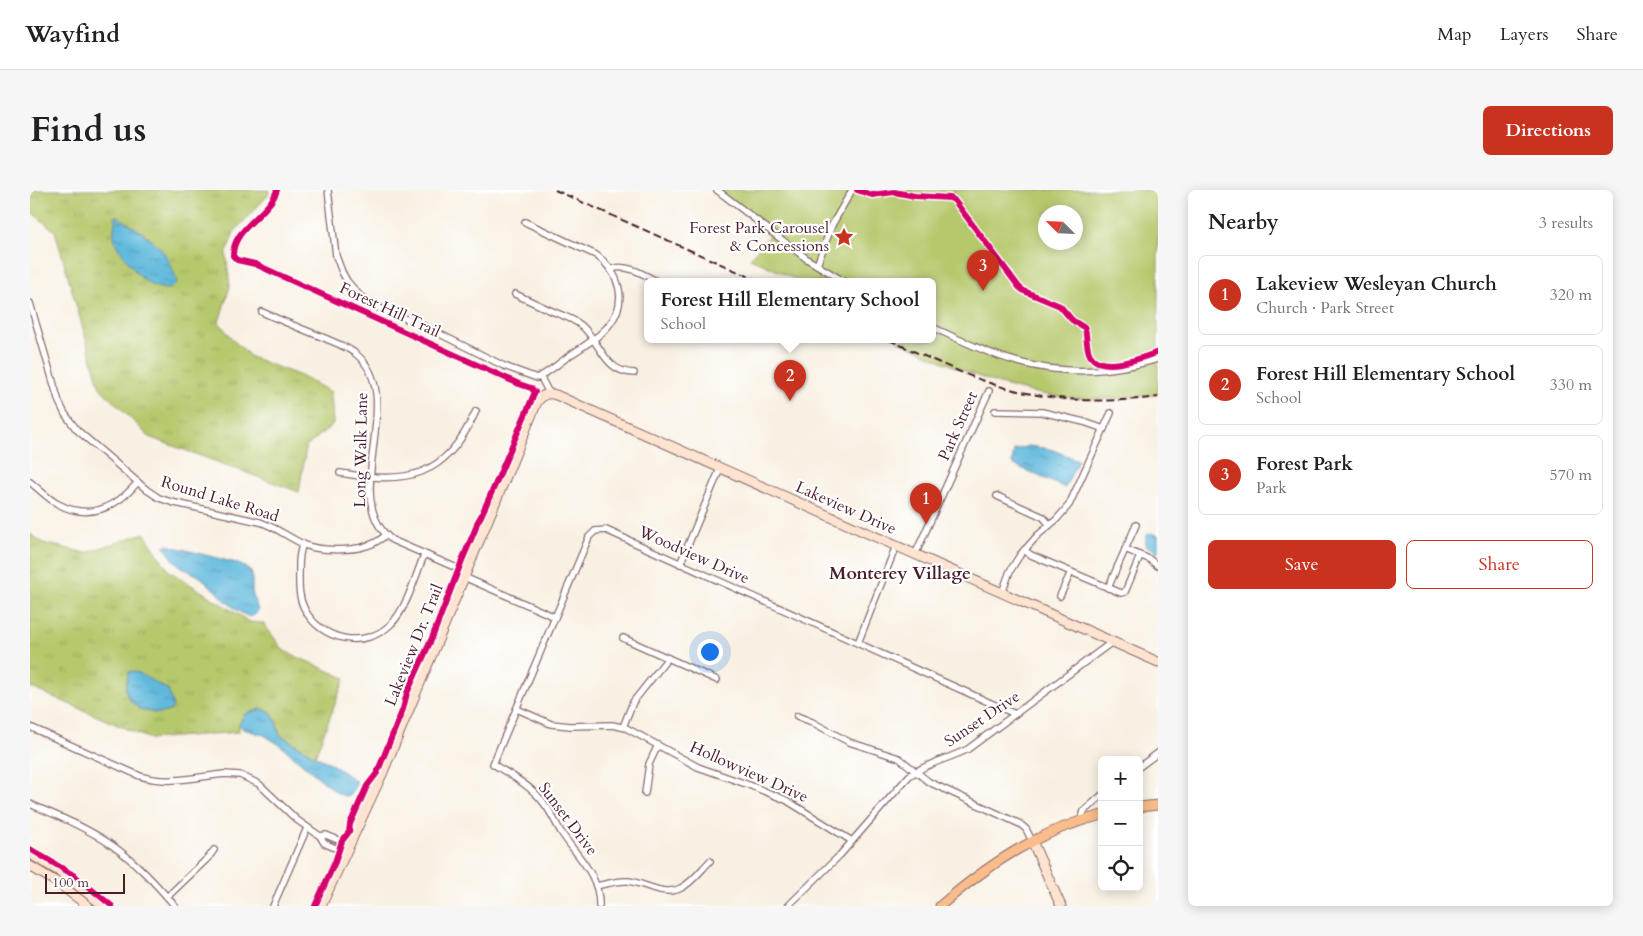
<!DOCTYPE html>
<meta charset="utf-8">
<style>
:root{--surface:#fff;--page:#f6f6f6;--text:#202124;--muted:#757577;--line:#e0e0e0;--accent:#c8321e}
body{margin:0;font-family:Cardo,serif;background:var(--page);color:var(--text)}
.controls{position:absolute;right:15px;bottom:15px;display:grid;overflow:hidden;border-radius:8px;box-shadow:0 2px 12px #0003}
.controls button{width:45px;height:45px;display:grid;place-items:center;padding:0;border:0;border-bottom:1px solid var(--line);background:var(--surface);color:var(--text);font:25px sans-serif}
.compass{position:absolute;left:1008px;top:15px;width:45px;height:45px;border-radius:50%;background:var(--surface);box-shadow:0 2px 12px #0003;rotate:294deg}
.scale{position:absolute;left:15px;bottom:12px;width:80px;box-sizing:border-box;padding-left:5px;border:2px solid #4a1f2b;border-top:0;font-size:14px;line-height:18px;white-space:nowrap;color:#4a1f2b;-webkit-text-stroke:4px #fff;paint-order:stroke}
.you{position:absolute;left:679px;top:461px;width:18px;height:18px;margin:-12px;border:4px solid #fff;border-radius:50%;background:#1a73e8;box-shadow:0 0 0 8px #1a73e833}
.badge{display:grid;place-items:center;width:32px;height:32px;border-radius:50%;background:var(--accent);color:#fff;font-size:16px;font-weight:700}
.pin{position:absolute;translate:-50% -41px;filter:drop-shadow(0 1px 2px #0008)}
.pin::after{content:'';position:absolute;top:26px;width:18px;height:15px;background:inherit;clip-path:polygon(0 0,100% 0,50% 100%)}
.popup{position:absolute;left:614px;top:88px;width:292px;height:65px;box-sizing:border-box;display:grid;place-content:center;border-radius:8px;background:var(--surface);filter:drop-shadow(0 1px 4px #0005);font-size:16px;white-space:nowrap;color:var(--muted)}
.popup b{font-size:19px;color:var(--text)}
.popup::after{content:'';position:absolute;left:50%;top:100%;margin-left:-10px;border:10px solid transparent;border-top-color:var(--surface)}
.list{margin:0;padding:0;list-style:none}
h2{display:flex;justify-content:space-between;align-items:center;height:65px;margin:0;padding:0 20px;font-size:21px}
h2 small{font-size:16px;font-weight:400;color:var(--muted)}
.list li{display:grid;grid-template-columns:32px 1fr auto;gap:15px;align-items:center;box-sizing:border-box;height:80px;margin:0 10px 10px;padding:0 10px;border:1px solid var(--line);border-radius:8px}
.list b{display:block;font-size:19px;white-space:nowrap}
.list p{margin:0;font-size:16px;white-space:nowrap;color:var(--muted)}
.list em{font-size:16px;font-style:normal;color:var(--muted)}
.actions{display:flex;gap:10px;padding:15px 20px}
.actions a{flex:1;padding:11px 0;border:1px solid var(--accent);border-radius:8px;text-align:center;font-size:18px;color:var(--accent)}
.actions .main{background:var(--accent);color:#fff}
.icon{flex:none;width:28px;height:28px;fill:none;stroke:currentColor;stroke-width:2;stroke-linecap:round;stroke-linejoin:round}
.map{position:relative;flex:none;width:1128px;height:716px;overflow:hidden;border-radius:8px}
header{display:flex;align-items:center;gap:30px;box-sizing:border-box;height:70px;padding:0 25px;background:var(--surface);border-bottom:1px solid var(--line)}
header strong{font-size:24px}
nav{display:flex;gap:28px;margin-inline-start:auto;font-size:18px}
.intro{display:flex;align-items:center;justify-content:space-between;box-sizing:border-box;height:120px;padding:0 30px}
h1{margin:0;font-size:35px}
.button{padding:12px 22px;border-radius:8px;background:var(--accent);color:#fff;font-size:18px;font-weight:700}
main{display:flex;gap:30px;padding:0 30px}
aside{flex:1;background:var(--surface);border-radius:8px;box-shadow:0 2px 12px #0003}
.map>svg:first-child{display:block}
.grass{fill:url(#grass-tufts);stroke:#80744c}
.green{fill:#b6c86c;stroke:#80744c;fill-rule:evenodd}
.water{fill:url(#water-ripples);stroke:#556c84}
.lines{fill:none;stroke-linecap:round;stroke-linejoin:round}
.street-casing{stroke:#87686b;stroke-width:8}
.secondary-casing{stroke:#87686b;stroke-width:11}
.primary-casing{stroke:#87686b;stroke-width:11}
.street{stroke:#fff;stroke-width:5.5}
.secondary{stroke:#fde4d0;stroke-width:9}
.primary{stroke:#f9bc8a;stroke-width:9}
.rail{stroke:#4a1f2b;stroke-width:2;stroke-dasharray:8 4;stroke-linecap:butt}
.cycleway-casing{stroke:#fff;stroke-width:9}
.cycleway{stroke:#d6006c;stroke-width:6}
.labels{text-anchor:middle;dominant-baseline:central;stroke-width:4.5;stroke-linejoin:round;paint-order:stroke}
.poi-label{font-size:16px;fill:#4a1f2b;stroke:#fff;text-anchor:end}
.street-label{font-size:16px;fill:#4a1f2b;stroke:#fff}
.neighbourhood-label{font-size:18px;font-weight:bold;fill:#4a1f2b;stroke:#fff}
</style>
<header>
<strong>Wayfind</strong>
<nav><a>Map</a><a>Layers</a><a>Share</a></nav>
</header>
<div class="intro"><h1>Find us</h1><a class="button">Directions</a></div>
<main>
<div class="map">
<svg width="1128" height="716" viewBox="0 0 1128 716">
<defs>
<pattern id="grass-tufts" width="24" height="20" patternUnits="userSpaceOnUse" patternTransform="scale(1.25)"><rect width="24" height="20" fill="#b6c86c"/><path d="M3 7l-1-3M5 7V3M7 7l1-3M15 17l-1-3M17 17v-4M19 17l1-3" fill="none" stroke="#9eab5e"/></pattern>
<pattern id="water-ripples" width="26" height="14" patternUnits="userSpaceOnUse" patternTransform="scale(1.25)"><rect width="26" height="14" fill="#60b9dd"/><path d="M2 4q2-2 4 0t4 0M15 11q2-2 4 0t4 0" fill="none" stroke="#5196b3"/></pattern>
</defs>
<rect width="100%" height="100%" fill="#fff"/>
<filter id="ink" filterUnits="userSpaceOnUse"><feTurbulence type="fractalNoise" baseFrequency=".02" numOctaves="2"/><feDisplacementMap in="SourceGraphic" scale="10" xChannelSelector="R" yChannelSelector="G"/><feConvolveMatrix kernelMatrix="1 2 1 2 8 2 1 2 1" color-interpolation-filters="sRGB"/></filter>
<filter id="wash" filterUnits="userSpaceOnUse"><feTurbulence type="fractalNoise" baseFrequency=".0096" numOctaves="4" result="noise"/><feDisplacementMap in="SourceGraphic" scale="20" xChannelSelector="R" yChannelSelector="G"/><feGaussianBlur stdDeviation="1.12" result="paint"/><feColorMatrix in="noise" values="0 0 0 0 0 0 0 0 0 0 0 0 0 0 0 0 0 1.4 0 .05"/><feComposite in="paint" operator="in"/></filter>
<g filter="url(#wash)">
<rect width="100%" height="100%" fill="#f8f0e2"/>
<g class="grass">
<polygon points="0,0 240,0 238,5 204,42 196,64 200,96 189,132 202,149 221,167 271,186 301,202 303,234 276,257 269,302 119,247 70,198 25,41 0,21"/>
<polygon points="114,343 139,381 220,432 233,433 254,461 315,488 285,566 250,545 246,531 209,534 209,542 120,549 0,497 0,344 13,353 56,363"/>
</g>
<path class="green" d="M688 0H1128V204C1071 214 1012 209 958 190 927 179 897 164 867 150H902V92H771L720 68 739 46ZM1016 22H1046V52H1016Z"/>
<g class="water">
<path d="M85 26H88C93 31 101 35 107 39 131 56 138 64 147 92L140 99C117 99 106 83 94 66 90 60 84 54 84 45 83 39 86 33 85 26Z"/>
<polygon points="999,256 1020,259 1048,270 1035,298 982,274 984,260"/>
<polygon points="1120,343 1128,345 1128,362 1119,357 1115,356 1116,346"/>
<path d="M137 355 206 373 215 377 222 383V402L228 420 226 424 220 427C201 420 190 404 175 391 169 385 162 383 155 379 145 373 140 365 134 356Z"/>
<path d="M102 481 109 483 138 500 143 516 141 520C126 528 100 520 96 501 95 496 97 490 98 485L99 482Z"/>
<polygon points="231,519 241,522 246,531 250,545 285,566 300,573 326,591 326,595 320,605 314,606 307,603 250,555 234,545 213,539 209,534 215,524"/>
</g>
</g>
<g filter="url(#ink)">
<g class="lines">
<defs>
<g id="street">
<path d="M298 0 306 66 312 82 317 91 330 106 347 117 394 136 474 176 507 188C518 183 529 173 539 166 552 157 569 148 579 135 599 111 589 82 566 65L495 32"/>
<polyline points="687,0 777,69 815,92"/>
<polyline points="787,75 802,35 822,0"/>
<path d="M582 79C596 73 615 85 628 92"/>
<path d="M485 104C498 110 511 116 524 122 534 126 544 129 552 136 571 153 574 182 604 183"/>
<path d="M0 113 29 212 35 224 47 240 117 300 129 308 141 312 230 332C246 337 259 348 275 355 289 361 321 361 336 356 344 354 350 350 356 345"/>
<path d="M232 122C252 131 272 139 292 147 303 152 316 156 326 164 379 207 307 308 362 350L436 382"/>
<path d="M902 137C964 166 1009 187 1079 179 1096 177 1112 174 1128 169"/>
<polyline points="510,186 519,203"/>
<polyline points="965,221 1012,222 1054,232 1074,239"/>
<path d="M310 283C378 294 415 289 446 221"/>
<path d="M0 292C9 299 18 309 28 314 60 331 87 317 108 292"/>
<polyline points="967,306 1013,327 1020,335"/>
<path d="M273 354C269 362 269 371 269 380 269 393 268 406 274 418 290 451 335 460 361 434 376 420 386 385 394 365"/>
<polyline points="1095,359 1119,369 1128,376"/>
<polyline points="994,360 1001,365 1091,403 1095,402 1110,366"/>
<polyline points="885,365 959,201"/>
<polyline points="650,374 690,279"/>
<polyline points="434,387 525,427"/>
<polyline points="1078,398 1106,335"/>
<polyline points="972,403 980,381 990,365 1008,345 1027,329 1039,315 1081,223"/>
<polyline points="1030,406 1041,382"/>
<polyline points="593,448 687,490"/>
<polyline points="828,453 866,356"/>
<polyline points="487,519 521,534 540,536 582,535 596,538 668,577 719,595 756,610 822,651"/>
<polyline points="767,526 782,532 819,552 869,568 899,592 990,634 996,639 1002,651"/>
<path d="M0 537 110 586C138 595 166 587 194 584L210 585 229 594 267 630 290 646 294 653 316 663"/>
<polyline points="593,537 603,512 638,468"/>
<polyline points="1109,577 1128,563"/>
<polyline points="615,603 619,574 628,555"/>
<path d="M0 614C28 626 58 638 83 656 107 673 126 694 145 716"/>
<polyline points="1051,631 1054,621 1072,605"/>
<polyline points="290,646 296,645 320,655"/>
<path d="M566 696C577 694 587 690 598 691 615 693 634 707 651 698 662 693 671 680 680 671"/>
<polyline points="137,707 179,667 184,660"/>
<polyline points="243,716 277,638"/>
<path d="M569 716C570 684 546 666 531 642 523 628 517 614 505 603 493 591 477 583 463 574L559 347 565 341 576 340 985 524"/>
<path d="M758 716 810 665 879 586C896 573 919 569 938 559L1082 452"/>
</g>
<g id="secondary">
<polyline points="1002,651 1031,716"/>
<polyline points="0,664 32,683 74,716"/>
<polyline points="0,676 28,693 58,716"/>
<path d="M291 716 353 582 507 212C512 205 517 202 526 205L1128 472"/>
</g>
<g id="primary">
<polyline points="1109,617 1128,615"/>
<path d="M910 716C958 675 1009 640 1072 625"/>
</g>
</defs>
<use href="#street" class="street-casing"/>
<use href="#secondary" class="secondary-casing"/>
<use href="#primary" class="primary-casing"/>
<use href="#street" class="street"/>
<use href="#secondary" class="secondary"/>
<use href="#primary" class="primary"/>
<g class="rail">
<polyline points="525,0 731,92"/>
<path d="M859 150C898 167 938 188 980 199 1029 212 1078 213 1128 207"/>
</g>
<defs>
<g id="cycleway">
<path d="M247 0C239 25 202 38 203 66L207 70 225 74 489 194 501 198 505 202 465 295 451 326 447 333 445 340 433 368 402 448 377 503 373 519 347 583 337 596 320 634 319 642 312 651 305 672 285 716"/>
<path d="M827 0 842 5 864 2 885 6 920 8 924 10 989 97 994 101 1030 116 1042 130 1055 138C1057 146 1056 158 1060 165 1071 184 1112 168 1128 162"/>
<polyline points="0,659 45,686 82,716"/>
</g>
</defs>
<use href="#cycleway" class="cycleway-casing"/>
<use href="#cycleway" class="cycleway"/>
</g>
</g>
<defs>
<symbol id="sight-bare" viewBox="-9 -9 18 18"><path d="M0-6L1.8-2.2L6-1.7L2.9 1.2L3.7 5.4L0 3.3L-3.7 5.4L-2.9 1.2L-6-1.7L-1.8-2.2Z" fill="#c8321e" stroke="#fff" stroke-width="2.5" paint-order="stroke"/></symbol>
</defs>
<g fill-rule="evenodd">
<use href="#sight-bare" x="800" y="33" width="28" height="28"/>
</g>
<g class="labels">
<g class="poi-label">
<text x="799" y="38">Forest Park Carousel<tspan x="799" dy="18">&amp; Concessions</tspan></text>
</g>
<g class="street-label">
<text transform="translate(360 120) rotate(25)">Forest Hill Trail</text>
<text transform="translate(928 236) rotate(-66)">Park Street</text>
<text transform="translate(331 260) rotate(-89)">Long Walk Lane</text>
<text transform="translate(190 309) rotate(17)">Round Lake Road</text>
<text transform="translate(816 318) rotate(24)">Lakeview Drive</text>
<text transform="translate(664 365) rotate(24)">Woodview Drive</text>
<text transform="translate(384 455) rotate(-68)">Lakeview Dr. Trail</text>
<text transform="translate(952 529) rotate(-34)">Sunset Drive</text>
<text transform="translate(719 582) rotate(24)">Hollowview Drive</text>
<text transform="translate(538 629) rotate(53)">Sunset Drive</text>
</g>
<g class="neighbourhood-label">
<text x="870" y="383">Monterey Village</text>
</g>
</g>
</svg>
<div class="controls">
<button>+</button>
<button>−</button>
<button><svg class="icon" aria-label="locate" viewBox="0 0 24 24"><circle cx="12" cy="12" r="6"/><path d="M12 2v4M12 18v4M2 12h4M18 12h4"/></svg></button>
</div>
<svg class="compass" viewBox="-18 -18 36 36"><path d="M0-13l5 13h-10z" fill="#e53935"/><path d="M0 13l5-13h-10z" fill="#757577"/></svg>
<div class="scale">100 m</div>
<div class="you"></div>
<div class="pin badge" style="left:896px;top:334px">1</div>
<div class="pin badge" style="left:760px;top:211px">2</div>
<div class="popup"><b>Forest Hill Elementary School</b>School</div>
<div class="pin badge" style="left:953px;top:101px">3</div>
</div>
<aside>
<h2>Nearby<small>3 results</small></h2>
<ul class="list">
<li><span class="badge">1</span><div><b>Lakeview Wesleyan Church</b><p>Church · Park Street</p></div><em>320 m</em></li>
<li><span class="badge">2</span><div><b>Forest Hill Elementary School</b><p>School</p></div><em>330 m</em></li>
<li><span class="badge">3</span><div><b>Forest Park</b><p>Park</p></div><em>570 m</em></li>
</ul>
<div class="actions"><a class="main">Save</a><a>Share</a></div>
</aside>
</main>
